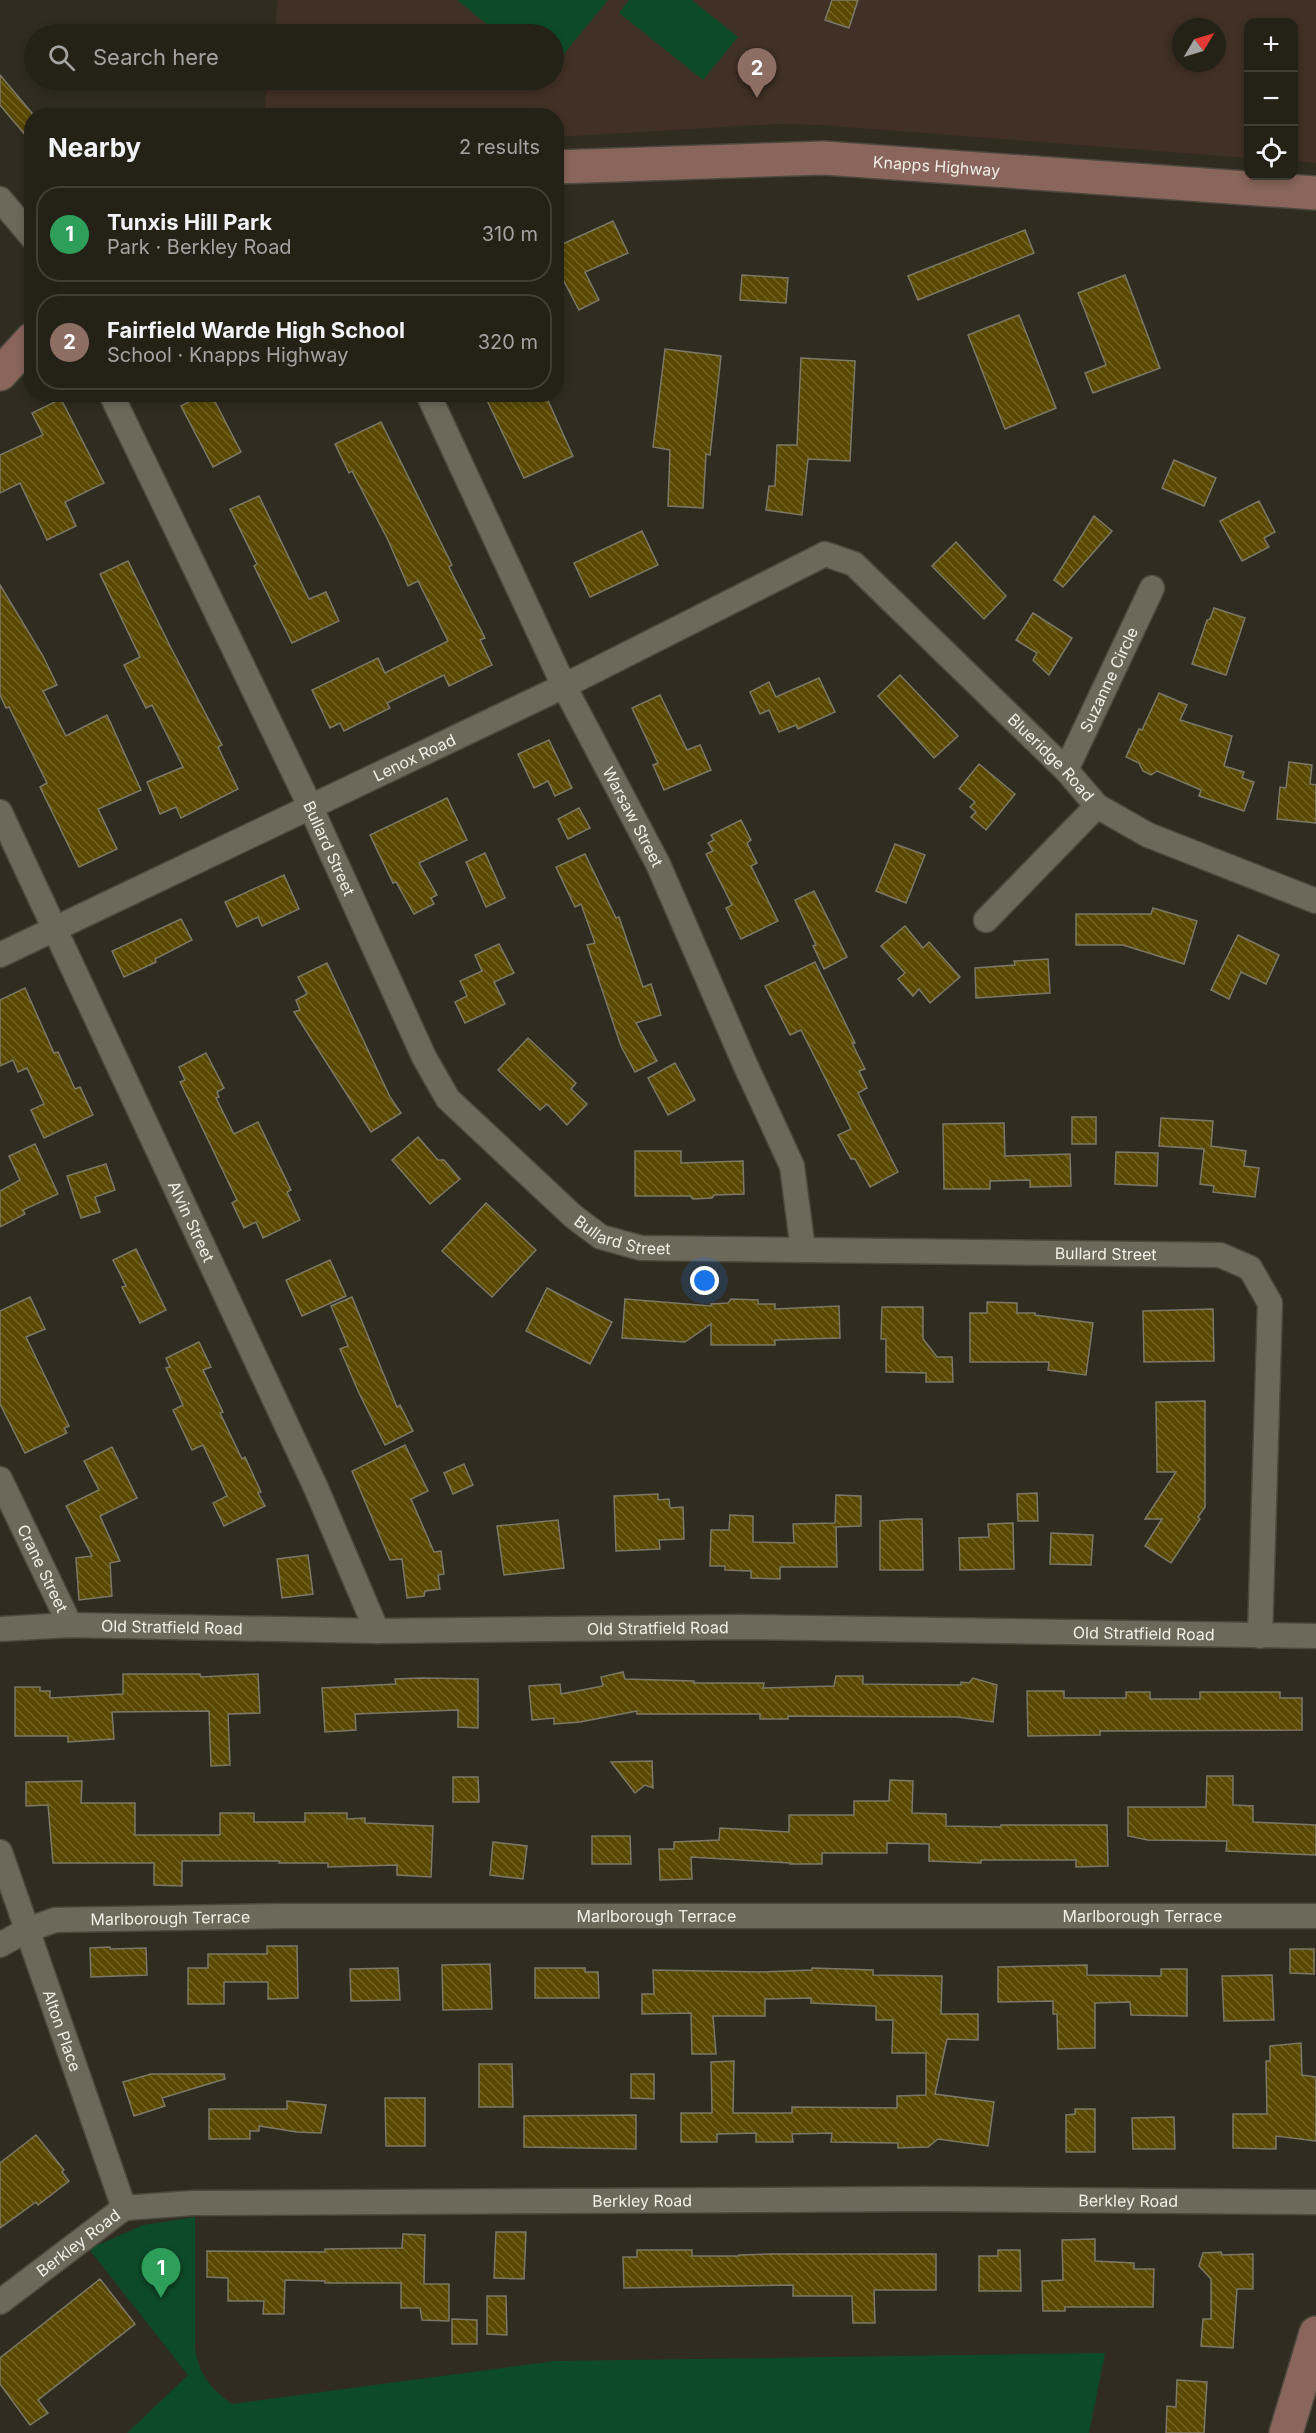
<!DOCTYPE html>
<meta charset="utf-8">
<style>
:root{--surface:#242117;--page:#302e24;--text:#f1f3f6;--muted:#a3a3a1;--line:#413e36;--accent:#b45309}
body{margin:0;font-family:Inter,sans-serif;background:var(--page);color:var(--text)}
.controls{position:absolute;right:18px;top:18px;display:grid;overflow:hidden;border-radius:12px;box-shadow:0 3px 9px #0003}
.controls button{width:54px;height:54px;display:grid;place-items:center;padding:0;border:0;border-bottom:2px solid var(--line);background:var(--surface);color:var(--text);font:30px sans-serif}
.compass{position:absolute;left:1172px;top:18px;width:54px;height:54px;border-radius:50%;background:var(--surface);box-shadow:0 3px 9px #0003;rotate:52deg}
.you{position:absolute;left:705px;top:1281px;width:21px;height:21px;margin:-15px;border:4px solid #fff;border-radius:50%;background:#1a73e8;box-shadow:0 0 0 9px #1a73e833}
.badge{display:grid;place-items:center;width:39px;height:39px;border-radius:50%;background:var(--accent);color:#fff;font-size:20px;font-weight:700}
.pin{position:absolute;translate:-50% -50px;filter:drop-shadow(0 2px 3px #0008)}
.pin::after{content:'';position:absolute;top:32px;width:21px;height:18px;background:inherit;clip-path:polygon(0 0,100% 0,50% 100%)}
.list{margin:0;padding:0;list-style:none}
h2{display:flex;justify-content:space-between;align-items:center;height:78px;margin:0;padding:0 24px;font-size:26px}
h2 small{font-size:20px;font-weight:400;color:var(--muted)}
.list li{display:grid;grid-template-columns:39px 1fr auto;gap:18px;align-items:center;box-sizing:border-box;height:96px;margin:0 12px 12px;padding:0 12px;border:2px solid var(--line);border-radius:24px}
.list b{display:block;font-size:22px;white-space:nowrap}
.list p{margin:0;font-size:20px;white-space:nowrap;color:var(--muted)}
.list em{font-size:20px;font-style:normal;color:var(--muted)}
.icon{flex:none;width:33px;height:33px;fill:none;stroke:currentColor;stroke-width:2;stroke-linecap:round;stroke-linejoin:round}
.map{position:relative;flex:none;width:1316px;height:2433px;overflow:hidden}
.search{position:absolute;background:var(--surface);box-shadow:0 3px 9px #0003;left:24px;top:24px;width:540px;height:66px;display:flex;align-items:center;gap:15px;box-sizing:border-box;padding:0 21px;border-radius:33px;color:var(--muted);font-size:22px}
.panel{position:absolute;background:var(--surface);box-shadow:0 3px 9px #0003;left:24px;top:108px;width:540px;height:294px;border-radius:24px}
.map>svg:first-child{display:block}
.education{fill:#403025;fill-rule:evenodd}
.park{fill:#0d4b28}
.building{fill:url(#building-back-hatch);stroke:#7c7869;stroke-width:1.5}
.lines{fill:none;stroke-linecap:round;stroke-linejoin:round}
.street-casing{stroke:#4c483d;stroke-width:27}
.secondary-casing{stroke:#4c483d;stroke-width:36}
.street{stroke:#6d695a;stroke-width:24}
.secondary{stroke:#89655b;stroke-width:33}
.labels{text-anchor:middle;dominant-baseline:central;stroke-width:5;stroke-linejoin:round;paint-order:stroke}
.street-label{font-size:16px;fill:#f0eee5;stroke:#302c1f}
</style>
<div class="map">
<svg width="1316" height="2433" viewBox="0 0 1316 2433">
<defs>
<pattern id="building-back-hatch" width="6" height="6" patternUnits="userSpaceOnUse" patternTransform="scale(1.5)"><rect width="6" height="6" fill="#594900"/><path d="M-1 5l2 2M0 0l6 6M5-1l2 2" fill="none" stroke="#716425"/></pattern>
</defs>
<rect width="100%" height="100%" fill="#302c1f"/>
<path class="education" d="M278 0H1316V163L1294 161V22H1248V158L819 125 778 124 557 137 556 116H264L268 80H554V34H274ZM1181 27H1217V63H1181Z"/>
<g class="park">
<polygon points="457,0 608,0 554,66 554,34 499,34"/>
<polygon points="629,0 692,0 738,37 703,80 619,13"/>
<path d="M195 2217V2347C198 2374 211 2389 232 2404L555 2361 1105 2353 1089 2433H127L188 2375 89 2249 143 2225Z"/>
</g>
<g class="building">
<polygon points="832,0 858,0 849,28 825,20"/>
<polygon points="0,75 32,113 32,143 0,105"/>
<polygon points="613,221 628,253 585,272 599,300 579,310 556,266 556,247"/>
<polygon points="1025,230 1034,253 918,300 908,276"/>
<polygon points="742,275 788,278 786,303 740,300"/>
<polygon points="1125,275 1160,368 1093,393 1085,373 1106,365 1078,293"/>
<polygon points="1019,315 1056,408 1005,429 968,335"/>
<polygon points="665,349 721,356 710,455 706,454 703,508 668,506 670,450 653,447"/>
<polygon points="801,358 855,361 850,461 808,459 802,515 766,510 769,486 775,486 777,445 797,445"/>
<polygon points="203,394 211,394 241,452 213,467 181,406"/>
<polygon points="484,394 545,394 573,456 524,478"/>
<polygon points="61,399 104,483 65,502 76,526 47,540 20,483 0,493 0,455 43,435 32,413"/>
<polygon points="381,422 452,565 449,567 485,638 480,640 492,665 449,686 444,675 387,703 390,708 344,731 340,723 330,728 312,690 378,658 385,673 448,641 418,581 408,586 388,540 352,471 349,473 335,444"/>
<polygon points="1174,460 1216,478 1204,506 1162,488"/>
<polygon points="259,496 309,599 326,592 339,621 292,643 254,566 257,564 230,509"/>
<polygon points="1259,501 1275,532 1264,538 1269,547 1242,561 1220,521"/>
<polygon points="1094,516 1112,531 1063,587 1054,580"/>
<polygon points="642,531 658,565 590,597 574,563"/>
<polygon points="956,542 1006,596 984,619 932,566"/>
<polygon points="128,561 171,648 222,745 218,747 238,789 181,818 176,807 160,814 147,782 183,767 152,705 146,708 124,665 140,657 100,574"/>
<polygon points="0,585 43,656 57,685 43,691 66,736 107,715 141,790 98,809 117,849 79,867 40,787 47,783 9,707 6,708 0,695"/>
<polygon points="1214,608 1245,618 1226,675 1192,664 1207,620 1210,619"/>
<polygon points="1033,613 1072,638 1049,675 1033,660 1037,653 1016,640"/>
<polygon points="900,675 958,736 934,758 878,696"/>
<polygon points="819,678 835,712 798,729 796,725 779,732 769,710 760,714 750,692 769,682 776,697"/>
<polygon points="1159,693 1187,705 1180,720 1232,736 1224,766 1244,772 1242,778 1254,782 1244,811 1199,796 1201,790 1157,771 1151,775 1143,771 1139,763 1126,757 1139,729 1142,730"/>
<polygon points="660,695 687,750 700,745 711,770 664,790 653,765 658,763 632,708"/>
<polygon points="549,740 572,788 555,796 548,781 534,788 518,754"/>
<polygon points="1289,762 1312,765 1310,784 1316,785 1316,823 1277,819 1280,787 1286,788"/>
<polygon points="979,764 1015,794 986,830 971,817 976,812 970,807 975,802 959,789"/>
<polygon points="447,798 467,840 419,863 437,895 431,898 434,904 414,914 396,882 393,883 370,835"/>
<polygon points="579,808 590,828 568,839 558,819"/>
<polygon points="741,820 751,840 747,843 757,863 751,866 778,921 741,939 726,908 732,905 706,854 713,851 708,843 714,840 711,835"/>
<polygon points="895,844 925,855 906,903 876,891"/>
<polygon points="485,853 505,898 486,907 466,862"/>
<polygon points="585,854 616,918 619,917 643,987 651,984 661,1015 636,1023 657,1061 635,1072 621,1046 587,945 595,943 581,904 575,907 556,867"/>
<polygon points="284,875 299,909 262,926 258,917 237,927 225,902"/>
<polygon points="814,891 847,957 824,969 813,946 816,945 795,900"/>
<polygon points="1153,908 1197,921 1184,964 1123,945 1076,945 1076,914 1151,914"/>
<polygon points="181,919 192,940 155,959 156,962 124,977 112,951"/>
<polygon points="905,926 923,948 929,942 960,977 930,1003 919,989 913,996 898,979 905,973 881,946"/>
<polygon points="1238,935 1279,955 1266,984 1241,972 1229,999 1211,990"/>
<polygon points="499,944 514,973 494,982 505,1004 465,1023 455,1002 467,996 460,981 482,971 475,955"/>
<polygon points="1048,959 1050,993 976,998 975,968 1015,965 1014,961"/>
<polygon points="815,962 855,1043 852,1043 865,1069 859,1071 867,1088 858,1093 898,1172 870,1187 855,1159 851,1159 838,1135 851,1129 801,1030 790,1035 765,986"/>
<polygon points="327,963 390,1097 401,1113 371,1132 294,1012 300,1010 296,1000 307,994 298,977"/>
<polygon points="25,988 54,1053 58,1052 75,1089 80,1087 93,1115 44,1138 31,1110 44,1104 27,1068 18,1072 13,1060 0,1066 0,1000"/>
<polygon points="528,1038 576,1083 571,1089 587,1104 567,1125 547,1104 540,1110 498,1070"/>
<polygon points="206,1053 224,1088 217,1092 219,1097 216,1098 234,1134 258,1122 291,1190 287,1192 300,1220 263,1238 256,1222 244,1228 232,1203 237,1200 180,1082 185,1080 179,1067"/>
<polygon points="675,1063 695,1100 668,1115 648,1078"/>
<rect x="1072" y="1117" width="24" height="27"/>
<polygon points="1161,1118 1213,1121 1211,1146 1246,1151 1244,1166 1259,1168 1255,1197 1213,1192 1214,1186 1200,1184 1204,1149 1159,1146"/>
<polygon points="1004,1123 1005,1156 1070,1154 1071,1186 1030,1187 1030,1180 990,1181 990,1189 944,1189 943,1124"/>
<polygon points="418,1137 438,1160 444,1160 460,1179 430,1204 392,1160"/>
<polygon points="35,1144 58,1194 23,1210 25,1214 0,1227 0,1191 20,1180 9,1156"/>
<polygon points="635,1151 681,1151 681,1163 743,1161 744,1194 714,1195 712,1198 693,1199 690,1196 635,1196"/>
<polygon points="1116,1152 1158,1153 1157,1186 1115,1184"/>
<polygon points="106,1164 115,1190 95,1197 100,1212 81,1218 67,1176"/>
<polygon points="486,1203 536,1250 492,1297 442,1251"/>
<polygon points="136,1249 166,1310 140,1323 122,1287 126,1286 113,1260"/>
<polygon points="330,1260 346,1296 302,1316 286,1280"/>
<polygon points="547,1288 612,1322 590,1364 526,1331"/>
<polygon points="30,1297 45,1329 26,1337 69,1426 64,1428 67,1433 25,1453 0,1404 0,1311"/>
<polygon points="352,1297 397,1407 400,1405 413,1431 385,1445 359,1393 340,1349 348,1346 331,1306"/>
<polygon points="625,1299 711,1306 711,1304 728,1303 731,1299 758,1300 758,1304 775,1304 775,1309 839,1306 840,1338 775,1340 775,1345 711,1345 711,1324 685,1342 622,1338"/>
<polygon points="987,1302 1017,1303 1017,1313 1035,1313 1035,1315 1093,1323 1086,1375 1048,1370 1049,1362 970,1362 970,1313 987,1313"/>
<polygon points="882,1307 923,1307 923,1339 937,1357 952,1357 953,1382 926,1382 926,1373 886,1372 886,1339 881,1339"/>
<polygon points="1213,1309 1214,1361 1144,1362 1143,1311"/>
<polygon points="199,1342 211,1367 203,1370 223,1412 220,1413 242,1459 245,1457 261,1492 258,1493 265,1506 224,1526 213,1503 227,1496 203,1445 192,1450 173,1410 183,1405 166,1368 170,1367 166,1358"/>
<polygon points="1205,1401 1205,1507 1198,1517 1200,1519 1171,1563 1145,1546 1162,1519 1145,1519 1176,1472 1157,1472 1156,1402"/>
<polygon points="405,1445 428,1491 411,1499 434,1552 441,1551 444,1574 438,1575 440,1589 425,1591 424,1596 407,1598 402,1559 390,1560 352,1471"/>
<polygon points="112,1447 137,1498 100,1516 120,1561 110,1563 112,1596 79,1600 76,1558 92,1556 66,1506 99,1490 84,1461"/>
<polygon points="464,1464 473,1485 453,1494 444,1473"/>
<polygon points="1037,1493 1038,1521 1018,1521 1017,1494"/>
<polygon points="658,1494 658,1500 669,1499 670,1508 683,1507 684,1539 659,1540 660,1549 616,1551 614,1496"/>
<polygon points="836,1495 861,1496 861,1526 836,1527 837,1567 780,1567 780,1579 751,1578 751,1571 725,1570 725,1566 710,1566 711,1530 729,1530 730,1515 753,1516 753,1542 794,1543 793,1524 835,1523"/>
<polygon points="907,1519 922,1519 923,1570 880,1570 880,1521"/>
<polygon points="558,1520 564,1568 504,1575 497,1526"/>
<polygon points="1013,1523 1014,1569 960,1570 959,1538 989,1537 988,1524"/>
<polygon points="1051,1533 1093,1535 1091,1565 1050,1564"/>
<polygon points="308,1555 313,1594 282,1598 277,1559"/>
<polygon points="623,1672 625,1679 694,1681 694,1683 764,1683 763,1688 834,1686 836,1676 863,1676 863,1684 961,1685 961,1682 969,1683 973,1678 997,1685 993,1722 957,1717 788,1716 788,1719 760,1719 760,1714 637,1714 637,1711 580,1722 554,1724 554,1718 532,1720 529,1686 560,1684 561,1694 603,1686 601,1677"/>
<polygon points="123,1674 200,1674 201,1677 258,1674 260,1713 228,1714 230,1765 211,1766 209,1711 112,1712 114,1739 68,1742 68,1736 15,1736 15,1687 40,1687 40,1691 50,1691 50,1698 123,1694"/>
<polygon points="421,1678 478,1679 478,1728 458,1727 458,1710 355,1714 356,1730 325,1732 322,1688 396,1684 395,1679"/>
<polygon points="1027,1691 1064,1691 1064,1698 1126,1698 1126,1692 1150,1692 1150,1699 1200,1699 1200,1692 1280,1692 1280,1698 1302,1698 1302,1730 1100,1731 1100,1735 1028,1736"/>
<polygon points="652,1761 653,1788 645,1785 635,1793 611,1762"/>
<polygon points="1207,1776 1233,1776 1233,1805 1253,1806 1253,1822 1316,1825 1316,1855 1226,1851 1227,1841 1148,1840 1128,1836 1128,1807 1206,1807"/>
<polygon points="453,1777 478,1777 479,1802 453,1802"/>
<polygon points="890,1780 913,1781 912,1813 946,1814 946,1826 1001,1827 1001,1825 1107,1825 1108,1866 1076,1867 1076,1860 981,1860 981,1863 929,1861 929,1844 887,1843 887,1853 822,1853 822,1864 790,1864 790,1863 691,1857 692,1879 660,1880 659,1849 674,1849 674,1842 719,1840 720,1828 789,1832 789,1815 854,1815 854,1801 889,1801"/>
<polygon points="82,1781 81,1803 135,1803 135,1835 220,1835 220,1813 254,1813 254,1822 305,1822 305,1813 347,1813 347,1819 365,1818 365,1823 433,1826 431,1877 397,1875 397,1865 328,1867 328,1863 279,1863 280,1861 182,1861 182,1886 154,1885 154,1863 53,1863 48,1805 26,1806 26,1782"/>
<polygon points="592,1836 630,1836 631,1864 592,1864"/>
<polygon points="493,1842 527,1846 523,1879 490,1875"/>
<polygon points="267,1946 297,1946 298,1998 268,1999 268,1982 224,1982 224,2004 188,2004 188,1968 208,1968 208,1954 267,1954"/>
<polygon points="110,1947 110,1949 146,1948 147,1975 91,1977 90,1948"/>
<polygon points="1290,1949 1314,1949 1314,1974 1290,1973"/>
<polygon points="490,1964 492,2009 443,2010 442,1965"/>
<polygon points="1087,1965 1087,1975 1161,1976 1161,1969 1187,1969 1187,2016 1131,2015 1130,2002 1095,2003 1095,2048 1058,2049 1057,2014 1053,2014 1053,2001 998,2002 998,1967"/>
<polygon points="398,1968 400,2000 351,2001 350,1969"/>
<polygon points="535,1968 585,1968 585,1972 598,1972 599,1998 535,1998"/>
<polygon points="812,1968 873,1970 873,1975 942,1976 941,2014 978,2014 978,2040 947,2039 935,2094 994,2102 988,2146 938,2139 928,2147 898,2148 898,2143 831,2142 832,2133 792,2134 793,2142 756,2142 756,2133 717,2134 717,2142 681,2142 681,2113 712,2113 711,2062 734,2061 733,2113 792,2113 792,2107 897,2108 897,2096 926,2095 926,2053 892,2053 893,2020 876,2020 876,2006 811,2003 811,1998 765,1999 765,2016 713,2016 716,2054 692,2054 691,2013 642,2014 642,1994 654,1994 653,1970 759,1972 812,1970"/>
<polygon points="1272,1975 1274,2020 1224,2021 1222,1976"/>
<polygon points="1301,2043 1302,2075 1316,2077 1316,2141 1276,2136 1276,2149 1233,2148 1233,2114 1267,2114 1266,2061 1270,2061 1270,2046"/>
<polygon points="479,2064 512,2064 513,2107 479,2107"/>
<polygon points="151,2074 224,2074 225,2079 162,2098 165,2106 134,2116 123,2082"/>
<polygon points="631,2074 654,2074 654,2099 631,2098"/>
<polygon points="385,2098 425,2098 425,2146 386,2146"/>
<polygon points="287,2101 326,2105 321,2133 297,2132 259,2126 259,2131 250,2131 250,2139 209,2139 209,2109 287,2109"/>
<polygon points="1075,2109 1095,2109 1095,2152 1066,2152 1066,2115 1075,2114"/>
<polygon points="636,2115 636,2149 524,2147 524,2116"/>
<polygon points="1174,2117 1175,2149 1133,2149 1132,2118"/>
<polygon points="36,2135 64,2170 62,2172 69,2181 38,2205 36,2202 0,2228 0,2163"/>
<polygon points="496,2232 526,2232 524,2279 494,2278"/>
<polygon points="403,2234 425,2235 424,2284 449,2284 449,2321 422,2320 420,2308 401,2308 401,2283 325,2283 325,2281 285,2280 284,2314 263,2314 264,2301 228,2301 228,2278 207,2277 207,2251 325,2252 325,2249 402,2248"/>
<polygon points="1095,2239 1095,2261 1134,2263 1134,2269 1154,2269 1153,2307 1065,2307 1065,2311 1043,2311 1042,2281 1063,2280 1062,2240"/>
<polygon points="637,2250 692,2250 692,2256 739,2256 739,2255 769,2254 936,2254 936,2290 874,2290 875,2323 853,2323 852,2296 793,2296 793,2285 624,2288 623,2257 637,2257"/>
<polygon points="998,2250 1020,2250 1021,2291 979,2291 979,2256 998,2256"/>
<polygon points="1221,2252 1222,2255 1253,2254 1253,2289 1237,2289 1233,2348 1201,2346 1203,2319 1211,2319 1211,2279 1199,2266 1203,2253"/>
<polygon points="100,2279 135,2324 38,2400 48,2413 30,2425 0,2384 0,2358"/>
<polygon points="487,2296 506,2296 507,2335 487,2334"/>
<polygon points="452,2319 477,2320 477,2344 452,2344"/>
<polygon points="1177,2380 1207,2382 1204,2433 1166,2433 1167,2406 1176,2407"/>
</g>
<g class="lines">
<defs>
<g id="street">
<polyline points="0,199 32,237"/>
<path id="s1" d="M111 394 311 808 424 1057 448 1099 574 1217 601 1237 641 1248 1220 1255 1250 1268 1270 1303 1260 1636"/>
<path id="s2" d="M428 394 564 686 658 864 744 1062 792 1166 803 1250"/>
<path id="s3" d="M1066 770 1152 588"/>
<path id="s4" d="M0 812 316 1488 377 1631"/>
<polyline points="986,920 1097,806"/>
<path id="s5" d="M0 955 564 686 825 554 854 564 1066 770 1097 806 1148 835 1316 901"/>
<path id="s6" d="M0 1479 70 1625"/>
<path id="s7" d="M0 1629 70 1625 377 1631 741 1627 1316 1636"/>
<path id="s8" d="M0 1852 124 2208"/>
<path id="s9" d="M0 1945 27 1930 55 1920 280 1916H1316"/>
<path id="s10" d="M0 2302 124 2208 193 2203 926 2199 1316 2202"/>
</g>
<g id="secondary">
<path id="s11" d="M556 167 824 158 1316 193"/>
<polyline points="0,374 32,339"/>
<polyline points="1286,2433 1316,2333"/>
</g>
</defs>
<use href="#street" class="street-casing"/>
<use href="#secondary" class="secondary-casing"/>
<use href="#street" class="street"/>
<use href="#secondary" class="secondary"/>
</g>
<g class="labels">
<g class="street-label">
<text stroke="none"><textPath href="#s11" startOffset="381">Knapps Highway</textPath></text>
<text stroke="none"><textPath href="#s3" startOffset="100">Suzanne Circle</textPath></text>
<text stroke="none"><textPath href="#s5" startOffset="459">Lenox Road</textPath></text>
<text stroke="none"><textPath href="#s5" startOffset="1224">Blueridge Road</textPath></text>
<text stroke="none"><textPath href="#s2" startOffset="470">Warsaw Street</textPath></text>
<text stroke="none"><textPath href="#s1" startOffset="504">Bullard Street</textPath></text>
<text stroke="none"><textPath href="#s4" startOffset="452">Alvin Street</textPath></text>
<text stroke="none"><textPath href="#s1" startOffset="1008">Bullard Street</textPath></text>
<text stroke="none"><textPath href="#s1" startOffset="1494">Bullard Street</textPath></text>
<text stroke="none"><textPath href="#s6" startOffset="99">Crane Street</textPath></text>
<text stroke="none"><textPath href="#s7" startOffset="172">Old Stratfield Road</textPath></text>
<text stroke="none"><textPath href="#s7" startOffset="658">Old Stratfield Road</textPath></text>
<text stroke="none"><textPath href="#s7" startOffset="1144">Old Stratfield Road</textPath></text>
<text stroke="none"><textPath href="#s9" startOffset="662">Marlborough Terrace</textPath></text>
<text stroke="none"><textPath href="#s9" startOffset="1148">Marlborough Terrace</textPath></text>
<text stroke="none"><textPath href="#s9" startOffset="176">Marlborough Terrace</textPath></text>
<text stroke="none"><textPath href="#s8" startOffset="189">Alton Place</textPath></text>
<text stroke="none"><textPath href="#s10" startOffset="674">Berkley Road</textPath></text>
<text stroke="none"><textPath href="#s10" startOffset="1160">Berkley Road</textPath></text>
<text stroke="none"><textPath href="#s10" startOffset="98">Berkley Road</textPath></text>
</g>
</g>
</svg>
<div class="controls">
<button>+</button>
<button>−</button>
<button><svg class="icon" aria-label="locate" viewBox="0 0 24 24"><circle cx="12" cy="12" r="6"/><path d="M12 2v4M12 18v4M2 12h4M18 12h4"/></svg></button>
</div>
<svg class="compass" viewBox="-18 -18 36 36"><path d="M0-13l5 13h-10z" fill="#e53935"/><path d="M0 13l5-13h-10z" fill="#a3a3a1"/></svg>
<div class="you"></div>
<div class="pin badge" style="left:161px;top:2298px;background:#2e9e5b">1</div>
<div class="pin badge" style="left:757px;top:98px;background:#8d6e63">2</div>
<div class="search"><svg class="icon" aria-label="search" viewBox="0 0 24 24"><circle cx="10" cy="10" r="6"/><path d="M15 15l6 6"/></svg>Search here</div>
<section class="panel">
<h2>Nearby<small>2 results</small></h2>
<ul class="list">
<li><span class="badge" style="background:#2e9e5b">1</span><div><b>Tunxis Hill Park</b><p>Park · Berkley Road</p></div><em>310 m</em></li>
<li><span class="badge" style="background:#8d6e63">2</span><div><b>Fairfield Warde High School</b><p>School · Knapps Highway</p></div><em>320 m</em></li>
</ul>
</section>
</div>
